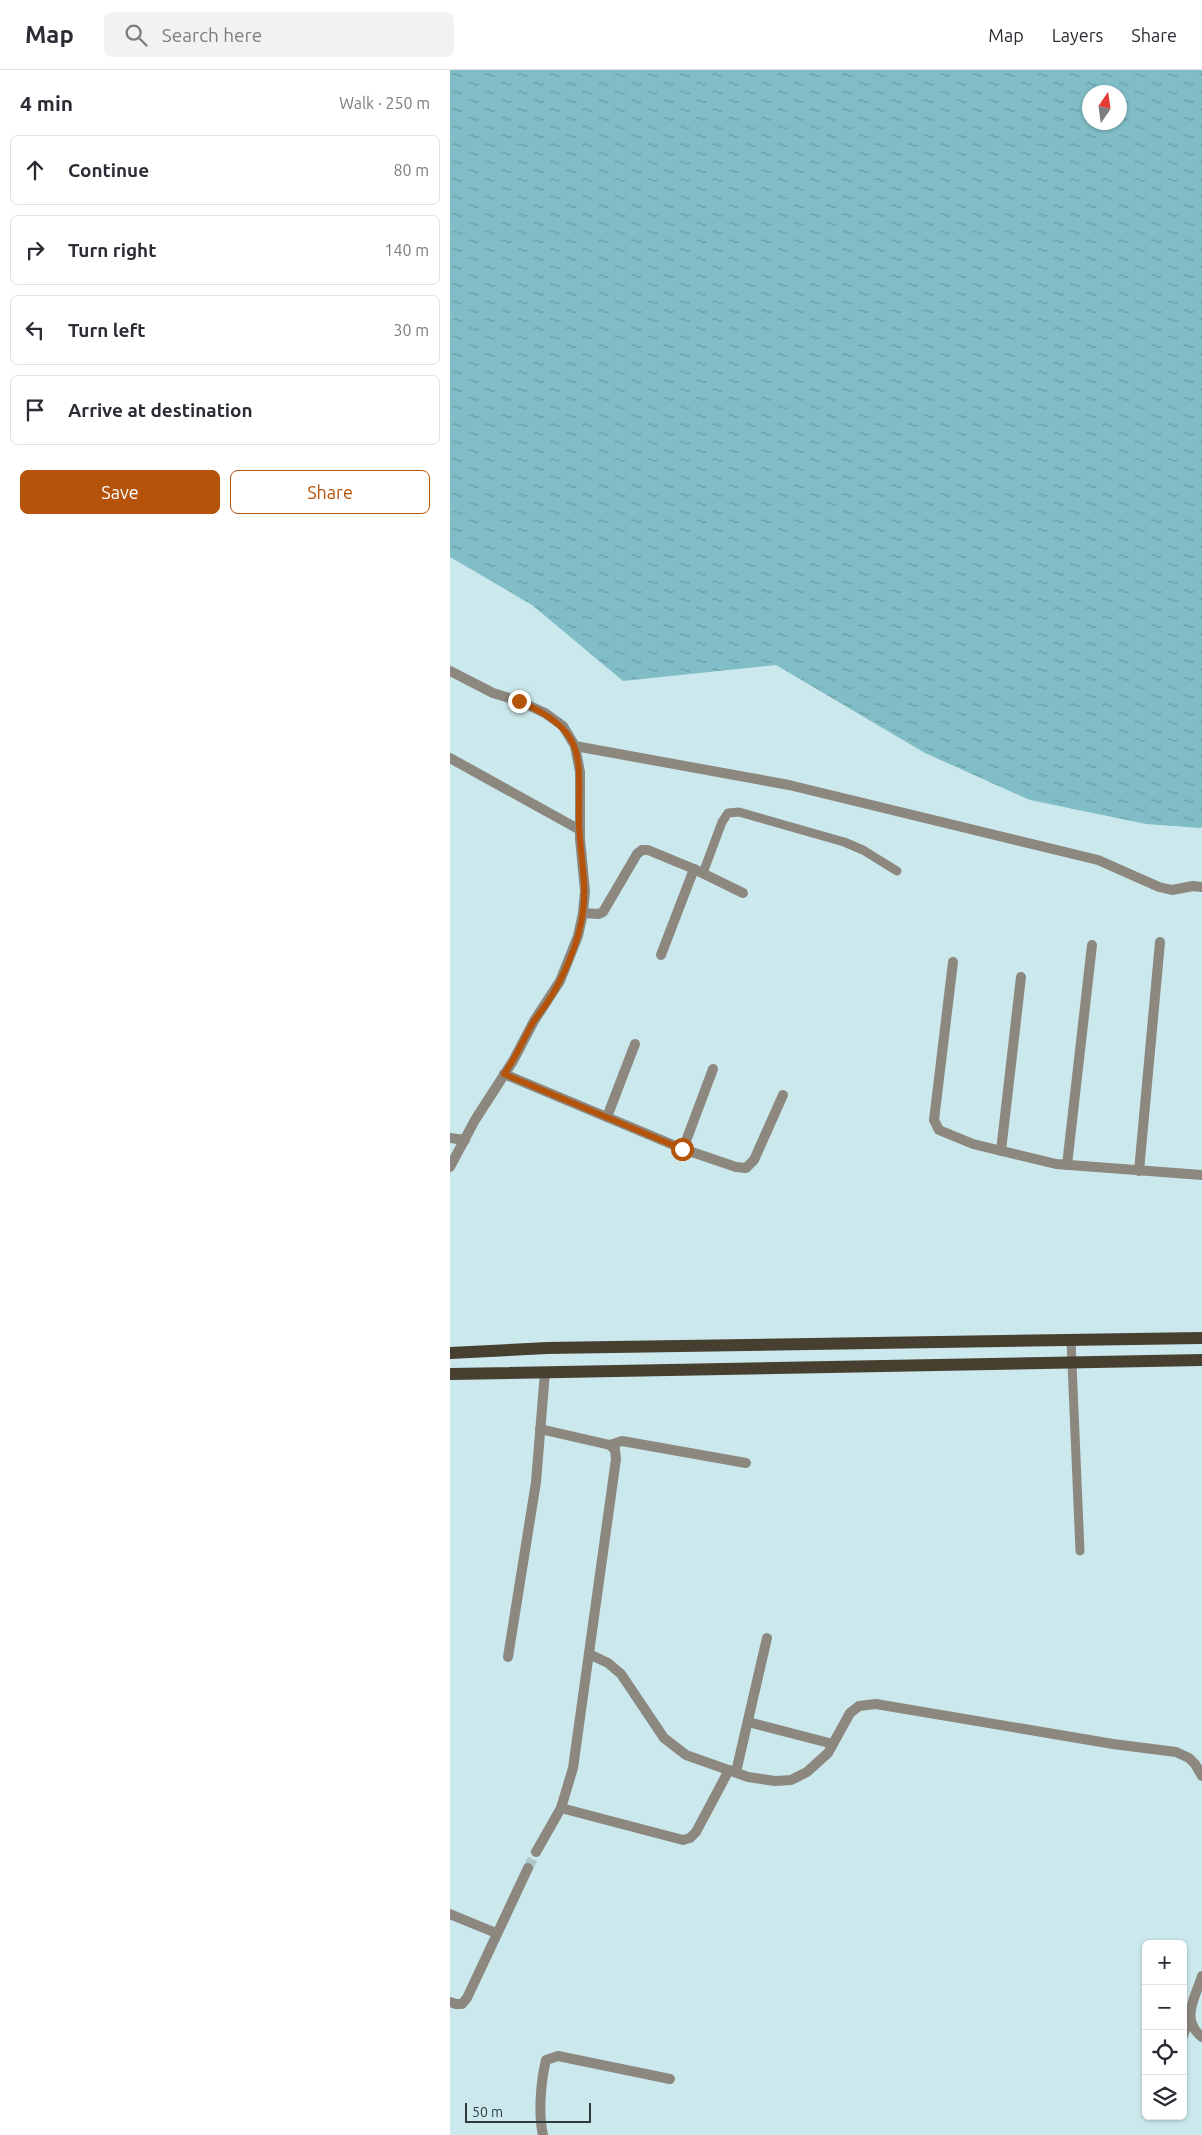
<!DOCTYPE html>
<meta charset="utf-8">
<style>
:root{--surface:#fff;--page:#f2f2f3;--text:#2b2b33;--muted:#7c7c81;--line:#e1e1e2;--accent:#b45309}
body{margin:0;font-family:Ubuntu,sans-serif;background:var(--page);color:var(--text)}
.controls{position:absolute;right:15px;bottom:15px;display:grid;overflow:hidden;border-radius:8px;box-shadow:0 1px 4px #0004}
.controls button{width:45px;height:45px;display:grid;place-items:center;padding:0;border:0;border-bottom:1px solid var(--line);background:var(--surface);color:var(--text);font:25px sans-serif}
.compass{position:absolute;left:632px;top:15px;width:45px;height:45px;border-radius:50%;background:var(--surface);box-shadow:0 1px 4px #0004;rotate:13deg}
.scale{position:absolute;left:15px;bottom:12px;width:126px;box-sizing:border-box;padding-left:5px;border:2px solid #2e3a3b;border-top:0;font-size:14px;line-height:18px;white-space:nowrap;color:#2e3a3b;-webkit-text-stroke:4px #cbe9ed;paint-order:stroke}
.stop{position:absolute;width:15px;height:15px;margin:-11px;border:4px solid #b45309;border-radius:50%;background:#fff}
.stop.end{background:#b45309;border-color:#fff;box-shadow:0 1px 5px #0008}
.list{margin:0;padding:0;list-style:none}
h2{display:flex;justify-content:space-between;align-items:center;height:65px;margin:0;padding:0 20px;font-size:21px}
h2 small{font-size:16px;font-weight:400;color:var(--muted)}
.list li{display:grid;grid-template-columns:32px 1fr auto;gap:15px;align-items:center;box-sizing:border-box;height:70px;margin:0 10px 10px;padding:0 10px;border:1px solid var(--line);border-radius:8px}
.list b{display:block;font-size:19px;white-space:nowrap}
.list em{font-size:16px;font-style:normal;color:var(--muted)}
.actions{display:flex;gap:10px;padding:15px 20px}
.actions a{flex:1;padding:11px 0;border:1px solid var(--accent);border-radius:8px;text-align:center;font-size:18px;color:var(--accent)}
.actions .main{background:var(--accent);color:#fff}
.icon{flex:none;width:28px;height:28px;fill:none;stroke:currentColor;stroke-width:2;stroke-linecap:round;stroke-linejoin:round}
.map{position:relative;flex:none;width:752px;height:2065px;overflow:hidden}
header{display:flex;align-items:center;gap:30px;box-sizing:border-box;height:70px;padding:0 25px;background:var(--surface);border-bottom:1px solid var(--line)}
header strong{font-size:24px}
nav{display:flex;gap:28px;margin-inline-start:auto;font-size:18px}
.search{width:350px;height:45px;background:var(--page);display:flex;align-items:center;gap:12px;box-sizing:border-box;padding:0 18px;border-radius:8px;color:var(--muted);font-size:19px}
main{display:flex}
aside{flex:1;background:var(--surface)}
.map>svg:first-child{display:block}
.water{fill:url(#water-ripples);fill-rule:evenodd}
.lines{fill:none;stroke-linecap:round;stroke-linejoin:round}
.street-tunnel{stroke:#acc6c9;stroke-width:10;stroke-dasharray:10 5;stroke-linecap:butt}
.lane{stroke:#8c887f;stroke-width:9}
.street{stroke:#8c887f;stroke-width:10}
.primary{stroke:#474030;stroke-width:12}
.route{stroke:#b45309;stroke-width:6}
</style>
<header>
<strong>Map</strong>
<div class="search"><svg class="icon" aria-label="search" viewBox="0 0 24 24"><circle cx="10" cy="10" r="6"/><path d="M15 15l6 6"/></svg>Search here</div>
<nav><a>Map</a><a>Layers</a><a>Share</a></nav>
</header>
<main>
<aside>
<h2>4 min<small>Walk · 250 m</small></h2>
<ul class="list">
<li><svg class="icon" aria-label="ahead" viewBox="0 0 24 24"><path d="M12 20V5M6 11l6-6 6 6"/></svg><div><b>Continue</b></div><em>80 m</em></li>
<li><svg class="icon" aria-label="right" viewBox="0 0 24 24"><path d="M7 20v-9h11M14 6l5 5-5 5"/></svg><div><b>Turn right</b></div><em>140 m</em></li>
<li><svg class="icon" aria-label="left" viewBox="0 0 24 24"><path d="M17 20v-9H6M10 6l-5 5 5 5"/></svg><div><b>Turn left</b></div><em>30 m</em></li>
<li><svg class="icon" aria-label="arrive" viewBox="0 0 24 24"><path d="M6 21V4h12l-3 4 3 4H6"/></svg><div><b>Arrive at destination</b></div></li>
</ul>
<div class="actions"><a class="main">Save</a><a>Share</a></div>
</aside>
<div class="map">
<svg width="752" height="2065" viewBox="0 0 752 2065">
<defs>
<pattern id="water-ripples" width="26" height="14" patternUnits="userSpaceOnUse" patternTransform="scale(1.25)"><rect width="26" height="14" fill="#80bdc6"/><path d="M2 4q2-2 4 0t4 0M15 11q2-2 4 0t4 0" fill="none" stroke="#699ba2"/></pattern>
</defs>
<rect width="100%" height="100%" fill="#cbe9ed"/>
<path class="water" d="M0 0H752V756L750 758 696 754 580 730 475 683 326 595 173 611 82 535 0 487ZM640 22H670V52H640Z"/>
<g class="lines">
<polyline class="street-tunnel" points="78,1798 86,1782"/>
<g class="lane">
<polyline points="253,803 272,752 278,743 289,742 394,772 413,780 447,801"/>
<polyline points="621,1270 630,1481"/>
</g>
<g class="street">
<polyline points="0,601 43,623 69,631 95,643 113,656 125,676 130,702 130,769 135,821 133,843 128,866 110,911 84,951 63,991 25,1050 0,1097"/>
<polyline points="125,676 339,715 648,790 709,817 722,820 743,816 752,817"/>
<polyline points="0,688 130,760"/>
<polyline points="133,843 148,844 153,842 187,784 192,780 198,780 244,799 293,823"/>
<polyline points="211,885 244,799"/>
<polyline points="503,892 484,1050 489,1060 523,1074 606,1094 752,1105"/>
<polyline points="54,1004 233,1079 286,1097 296,1098 304,1090 333,1025"/>
<polyline points="157,1047 185,974"/>
<polyline points="0,1068 15,1070"/>
<polyline points="233,1079 263,999"/>
<polyline points="551,1081 571,907"/>
<polyline points="617,1095 642,875"/>
<polyline points="689,1101 710,872"/>
<polyline points="160,1375 172,1371 296,1393"/>
<polyline points="139,1584 158,1593 171,1604 214,1668 236,1685 298,1707 325,1711 341,1710 357,1702 378,1683 400,1643 409,1636 426,1634 663,1674 726,1682 739,1688 745,1694 752,1706"/>
<polyline points="58,1587 86,1412 95,1302"/>
<polyline points="298,1652 383,1674"/>
<polyline points="286,1702 317,1568"/>
<polyline points="111,1738 233,1770 240,1768 246,1762 279,1700"/>
<polyline points="86,1782 111,1738 123,1698 166,1389 165,1380 160,1375 90,1359"/>
<polyline points="0,1844 46,1863"/>
<path d="M752 1906C745 1928 730 1950 752 1967"/>
<polyline points="0,1932 6,1934 12,1934 17,1928 78,1798"/>
<polyline points="733,1966 739,1946"/>
<path d="M93 2065C88 2044 91 2010 96 1990L108 1986 220 2009"/>
</g>
<g class="primary">
<polyline points="0,1283 97,1278 752,1268"/>
<polyline points="0,1304 752,1290"/>
</g>
</g>
<g class="lines">
<path class="route" d="M69 631C140 663 128 687 129 754 130 783 137 813 133 841 130 870 113 909 97 933 93 939 88 945 84 951 73 969 66 988 54 1004L232 1079"/>
</g>
</svg>
<div class="controls">
<button>+</button>
<button>−</button>
<button><svg class="icon" aria-label="locate" viewBox="0 0 24 24"><circle cx="12" cy="12" r="6"/><path d="M12 2v4M12 18v4M2 12h4M18 12h4"/></svg></button>
<button><svg class="icon" aria-label="layers" viewBox="0 0 24 24"><path d="M12 4l9 5-9 5-9-5zM3 14l9 5 9-5"/></svg></button>
</div>
<svg class="compass" viewBox="-18 -18 36 36"><path d="M0-13l5 13h-10z" fill="#e53935"/><path d="M0 13l5-13h-10z" fill="#7c7c81"/></svg>
<div class="scale">50 m</div>
<div class="stop" style="left:232px;top:1079px"></div>
<div class="stop end" style="left:69px;top:631px"></div>
</div>
</main>
